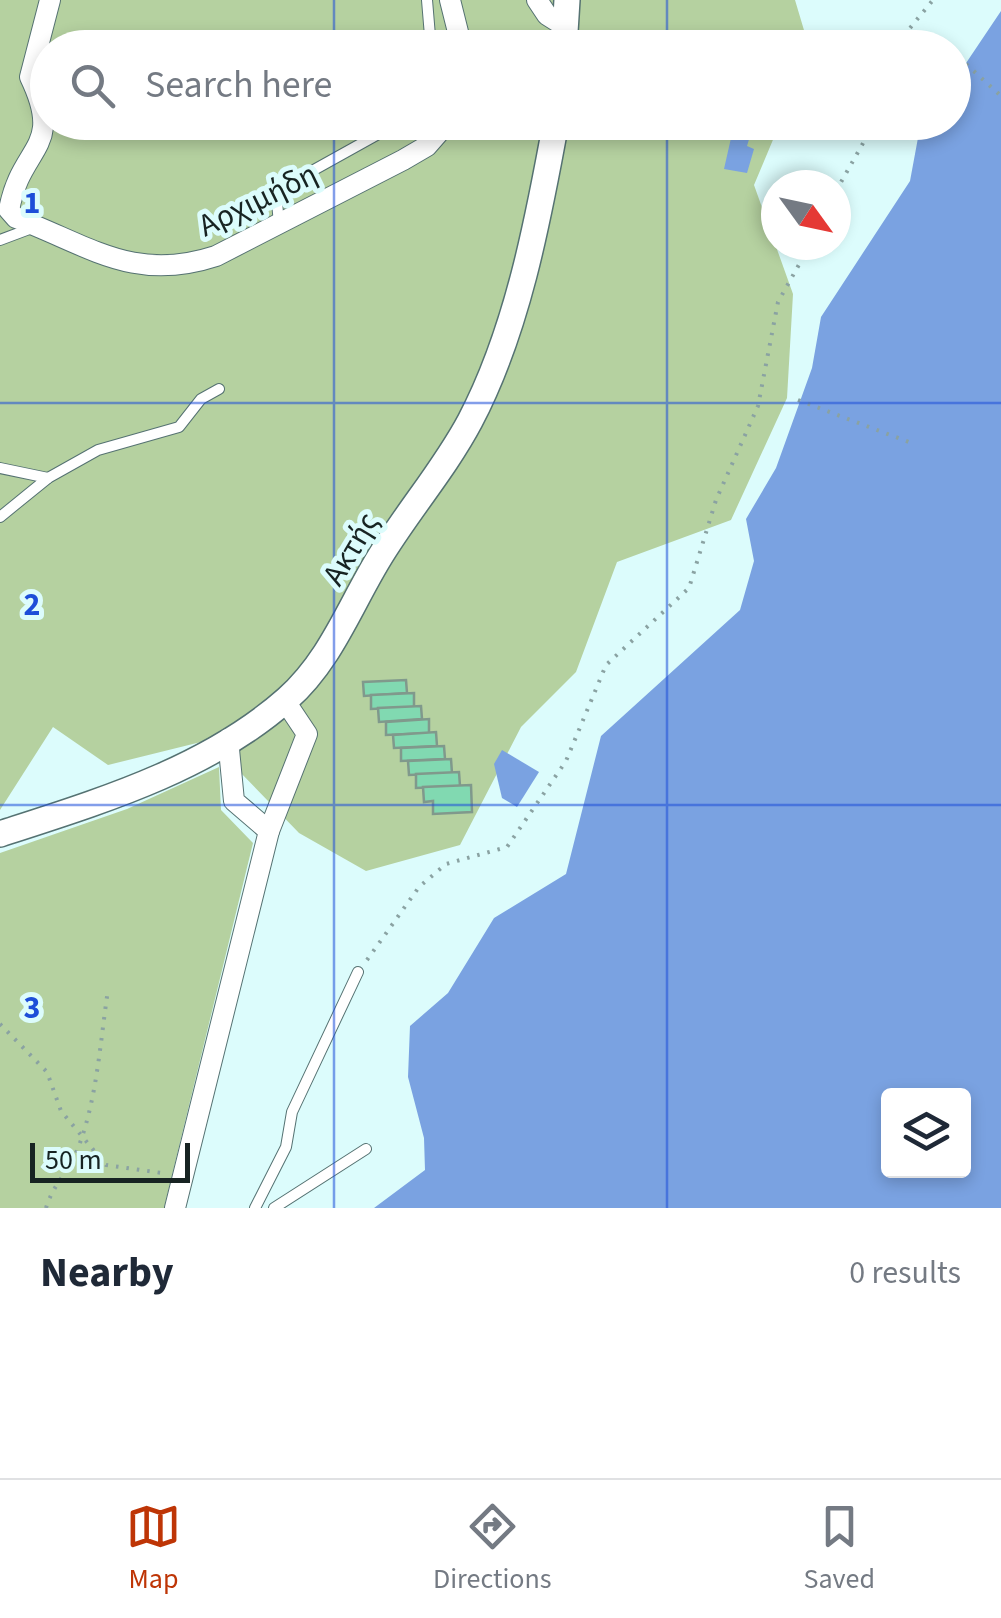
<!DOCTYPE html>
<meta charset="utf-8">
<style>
:root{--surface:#fff;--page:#f2f2f3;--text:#1f2937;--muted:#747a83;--line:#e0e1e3;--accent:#be3506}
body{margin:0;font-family:"Source Sans 3",sans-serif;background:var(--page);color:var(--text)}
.controls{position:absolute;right:30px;bottom:30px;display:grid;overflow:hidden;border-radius:10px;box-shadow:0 5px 15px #0003}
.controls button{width:90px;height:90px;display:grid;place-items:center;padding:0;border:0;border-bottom:2px solid var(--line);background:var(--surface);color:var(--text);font:50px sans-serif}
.compass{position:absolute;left:761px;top:170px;width:90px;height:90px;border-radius:50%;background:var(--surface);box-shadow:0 5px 15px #0003;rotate:123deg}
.scale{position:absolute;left:30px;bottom:25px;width:160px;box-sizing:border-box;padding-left:10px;border:5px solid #172322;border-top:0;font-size:28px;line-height:35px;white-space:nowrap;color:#172322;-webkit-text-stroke:8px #dcfcfc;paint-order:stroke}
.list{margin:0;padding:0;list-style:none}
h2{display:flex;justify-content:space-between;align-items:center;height:130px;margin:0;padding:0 40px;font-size:42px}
h2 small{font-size:32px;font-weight:400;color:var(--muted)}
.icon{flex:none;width:55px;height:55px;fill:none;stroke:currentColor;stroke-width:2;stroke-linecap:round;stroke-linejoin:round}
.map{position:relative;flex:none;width:1001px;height:1208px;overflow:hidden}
.search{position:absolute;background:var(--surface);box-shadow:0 5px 15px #0003;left:30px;right:30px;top:30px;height:110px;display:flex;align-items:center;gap:25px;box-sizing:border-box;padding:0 35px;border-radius:55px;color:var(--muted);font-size:38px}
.sheet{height:270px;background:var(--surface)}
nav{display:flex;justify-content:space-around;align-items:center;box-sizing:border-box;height:140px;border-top:2px solid var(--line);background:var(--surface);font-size:28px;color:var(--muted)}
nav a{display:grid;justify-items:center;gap:5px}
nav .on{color:var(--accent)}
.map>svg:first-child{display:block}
.green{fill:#b5d1a0}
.water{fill:#7aa2e1;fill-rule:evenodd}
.building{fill:#81d9b1;stroke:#80998c;stroke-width:2.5}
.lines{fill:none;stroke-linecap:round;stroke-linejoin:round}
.service-casing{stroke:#557272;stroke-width:12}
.minor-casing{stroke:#557272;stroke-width:22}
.tertiary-casing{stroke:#557272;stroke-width:28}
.path{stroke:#8aa2a2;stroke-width:4;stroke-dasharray:2.5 8;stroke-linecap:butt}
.service{stroke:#fff;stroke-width:10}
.minor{stroke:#fff;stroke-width:20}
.tertiary{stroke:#fff;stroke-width:25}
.grid{fill:none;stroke:#1d4ed8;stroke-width:2.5;stroke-opacity:0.55}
.labels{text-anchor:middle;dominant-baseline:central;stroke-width:10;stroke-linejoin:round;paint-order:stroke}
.street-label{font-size:32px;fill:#172322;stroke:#dcfcfc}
.grid-label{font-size:32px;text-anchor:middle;font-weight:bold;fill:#1d4ed8;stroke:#dcfcfc;stroke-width:10;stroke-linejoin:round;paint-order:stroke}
</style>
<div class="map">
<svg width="1001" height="1208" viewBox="0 0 1001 1208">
<rect width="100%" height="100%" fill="#dcfcfc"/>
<g class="green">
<polygon points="0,0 795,0 809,47 48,48 48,122 780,123 754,185 793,294 787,398 731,520 617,562 576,672 521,727 460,845 366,871 299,833 209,740 108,765 53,727 0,810"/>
<polygon points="219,767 221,810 253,843 164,1208 0,1208 0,853 127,809"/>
</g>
<g class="water">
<path d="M1001 11V1208H374L425 1170 424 1138 408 1077 410 1026 448 993 494 918 566 874 601 736 740 610 754 561 746 519 776 468 812 368 821 317 910 181 920 127 924 123 954 122V81ZM888 1096H964V1170H888Z"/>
<polygon points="726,123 754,123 747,146 754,149 747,173 724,169 731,138 725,132"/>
<polygon points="502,750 539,772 517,807 502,798 494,764"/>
</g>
<g class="building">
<polygon points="406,680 407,693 364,696 363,682"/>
<polygon points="414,693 414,707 371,709 371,695"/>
<polygon points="421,706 422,719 379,722 378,708"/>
<polygon points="429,719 429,733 386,735 386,722"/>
<polygon points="436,732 437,746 394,748 393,735"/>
<polygon points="444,746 445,759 401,761 401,748"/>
<polygon points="451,759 452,773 409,775 408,761"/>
<polygon points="459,772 460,786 416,788 416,774"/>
<polygon points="471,785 472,812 433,814 433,801 424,802 423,787"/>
</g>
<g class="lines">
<defs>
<g id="service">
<polyline points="427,0 431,48"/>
<polyline points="279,224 276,191 400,122"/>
<polyline points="0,240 32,228"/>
<polyline points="0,468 48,478"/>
<polyline points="0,517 48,478 98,450 179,427 201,399 219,389"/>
<polyline points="255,1208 286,1147 292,1112 358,972"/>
<polyline points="274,1208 366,1149"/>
</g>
<g id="minor">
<path d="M50 0 30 77C65 150 21 144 9 210L16 218C90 246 134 283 216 256L403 160 427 146 448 122"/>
<polyline points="450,0 462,48"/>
<polyline points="537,0 547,15 566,27"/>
<polyline points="269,831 307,734 285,701"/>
<polyline points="175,1208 269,831 234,801 228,739"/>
</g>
<g id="tertiary">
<polyline points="564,48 567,0"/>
<path d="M0 834C98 802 207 770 287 699 330 661 349 608 378 560 406 513 444 470 470 421 517 332 538 221 556 122"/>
</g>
</defs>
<use href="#service" class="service-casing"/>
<use href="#minor" class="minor-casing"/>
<use href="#tertiary" class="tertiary-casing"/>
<g class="path">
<polyline points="904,48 910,28 933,0"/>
<polyline points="966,64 1001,96"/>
<polyline points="836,191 875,122"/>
<polyline points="798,400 914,444"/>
<polyline points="367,960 419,887 446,864 507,847 566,761 606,665 689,588 716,500 758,406 778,302 810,245"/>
<polyline points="0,1024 47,1072 61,1111 106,1165 162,1173"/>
<path d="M46 1208C52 1187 67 1173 76 1153 97 1103 100 1042 108 990"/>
</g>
<use href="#service" class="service"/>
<use href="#minor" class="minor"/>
<use href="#tertiary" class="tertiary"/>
</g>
<path class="grid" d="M334 0V48M667 0V48M334 122V1208M667 122V1208M0 403H1001M0 805H1001"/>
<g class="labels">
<g class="street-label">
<text transform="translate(258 200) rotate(-26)">Αρχιμήδη</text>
<text transform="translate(351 549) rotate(-59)">Ακτής</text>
</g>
</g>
<g class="grid-label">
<text x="32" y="213">1</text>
<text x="32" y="615">2</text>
<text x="32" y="1018">3</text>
</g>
</svg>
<div class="controls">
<button><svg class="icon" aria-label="layers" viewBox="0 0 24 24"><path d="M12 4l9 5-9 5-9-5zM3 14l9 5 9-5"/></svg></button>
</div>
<svg class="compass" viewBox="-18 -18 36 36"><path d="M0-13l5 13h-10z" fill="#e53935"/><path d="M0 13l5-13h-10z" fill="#747a83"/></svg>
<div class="scale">50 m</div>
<div class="search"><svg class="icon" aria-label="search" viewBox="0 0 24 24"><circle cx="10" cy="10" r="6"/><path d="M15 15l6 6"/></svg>Search here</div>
</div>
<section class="sheet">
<h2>Nearby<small>0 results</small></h2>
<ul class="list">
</ul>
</section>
<nav>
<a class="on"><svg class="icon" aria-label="map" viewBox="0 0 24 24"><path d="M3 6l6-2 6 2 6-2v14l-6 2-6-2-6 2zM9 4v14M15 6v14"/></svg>Map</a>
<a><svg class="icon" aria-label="directions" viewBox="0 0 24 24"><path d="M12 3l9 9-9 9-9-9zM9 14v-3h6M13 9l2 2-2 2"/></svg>Directions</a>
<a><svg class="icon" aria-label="saved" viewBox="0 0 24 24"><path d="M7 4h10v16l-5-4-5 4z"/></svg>Saved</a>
</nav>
